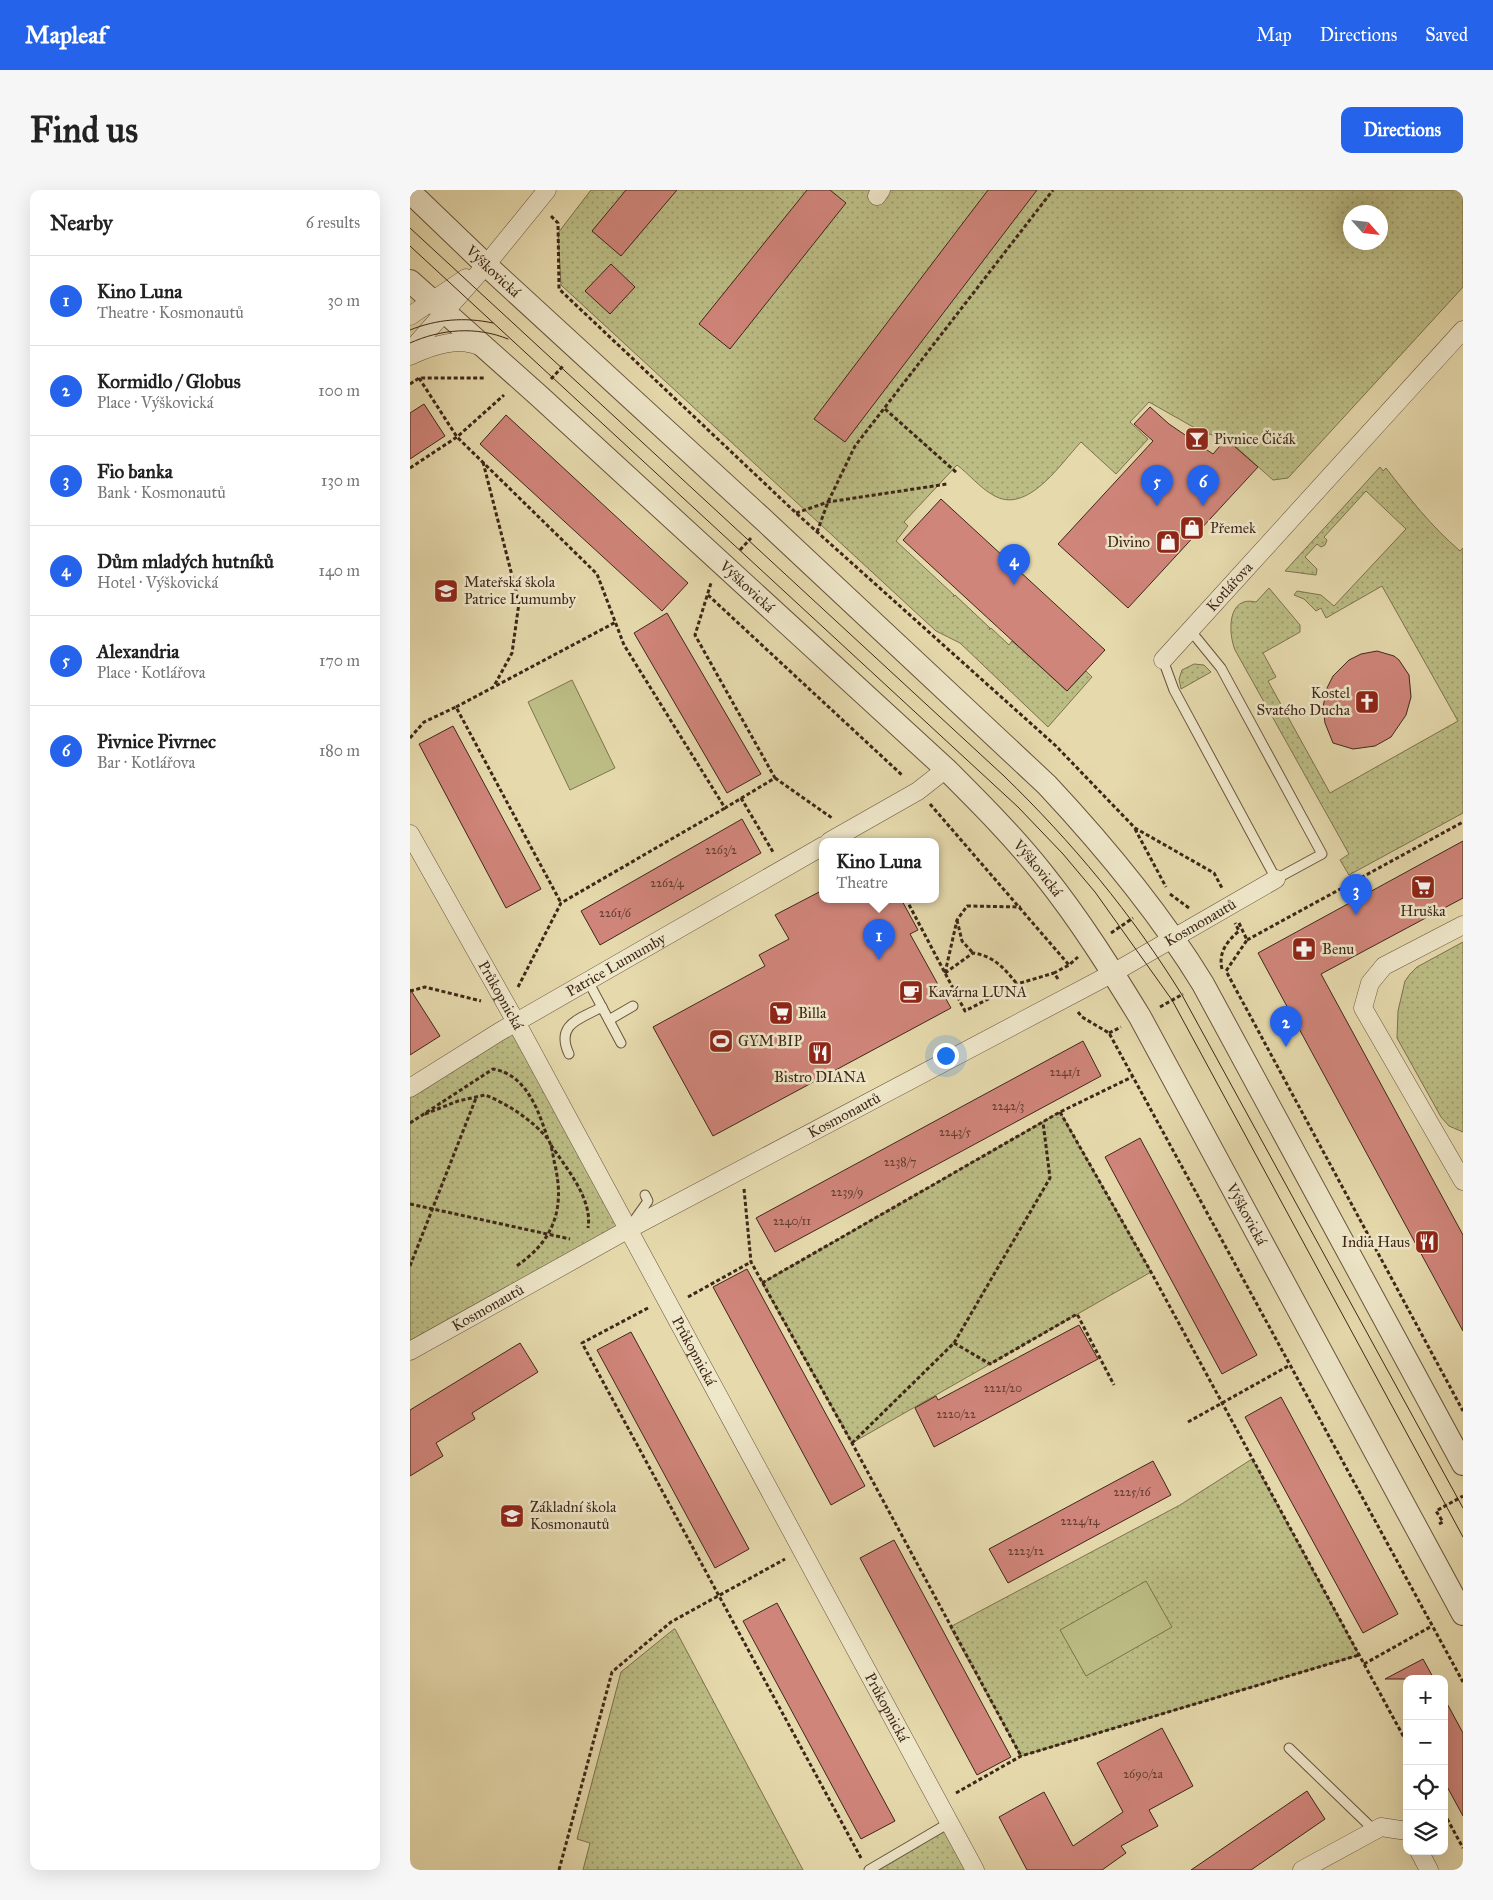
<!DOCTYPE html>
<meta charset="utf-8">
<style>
:root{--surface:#fff;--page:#f6f6f6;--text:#222;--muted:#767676;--line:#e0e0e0;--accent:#2563eb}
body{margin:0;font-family:"IM FELL Great Primer",serif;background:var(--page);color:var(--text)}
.controls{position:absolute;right:15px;bottom:15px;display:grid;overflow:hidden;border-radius:10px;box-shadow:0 5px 20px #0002}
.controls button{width:45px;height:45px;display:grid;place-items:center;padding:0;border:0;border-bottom:1px solid var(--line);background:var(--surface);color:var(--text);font:25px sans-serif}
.compass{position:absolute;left:933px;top:15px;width:45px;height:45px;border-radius:50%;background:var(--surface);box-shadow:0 5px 20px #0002;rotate:117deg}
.you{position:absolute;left:535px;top:865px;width:18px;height:18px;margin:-12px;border:4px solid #fff;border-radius:50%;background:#1a73e8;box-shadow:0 0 0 8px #1a73e833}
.badge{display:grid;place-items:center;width:32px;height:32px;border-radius:50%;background:var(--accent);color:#fff;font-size:16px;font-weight:700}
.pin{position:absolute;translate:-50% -41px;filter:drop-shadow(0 1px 2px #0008)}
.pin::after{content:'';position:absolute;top:26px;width:18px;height:15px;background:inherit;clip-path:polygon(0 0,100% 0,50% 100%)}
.popup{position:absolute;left:409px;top:648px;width:120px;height:65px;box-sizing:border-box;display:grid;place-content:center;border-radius:10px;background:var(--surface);filter:drop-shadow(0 1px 4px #0005);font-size:16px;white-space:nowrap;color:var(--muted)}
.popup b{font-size:19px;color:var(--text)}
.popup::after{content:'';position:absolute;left:50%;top:100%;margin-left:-10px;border:10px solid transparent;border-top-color:var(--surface)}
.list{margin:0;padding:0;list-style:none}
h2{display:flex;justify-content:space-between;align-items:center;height:65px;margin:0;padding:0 20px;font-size:21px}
h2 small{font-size:16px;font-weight:400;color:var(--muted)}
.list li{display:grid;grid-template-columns:32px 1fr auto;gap:15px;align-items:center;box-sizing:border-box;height:90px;padding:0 20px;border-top:1px solid var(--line)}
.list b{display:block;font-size:19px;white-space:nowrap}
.list p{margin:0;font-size:16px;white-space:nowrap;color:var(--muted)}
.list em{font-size:16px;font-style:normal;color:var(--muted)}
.icon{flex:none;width:28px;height:28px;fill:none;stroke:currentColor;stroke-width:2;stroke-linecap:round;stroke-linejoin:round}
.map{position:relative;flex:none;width:1053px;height:1680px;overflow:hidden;border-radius:10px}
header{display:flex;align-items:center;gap:30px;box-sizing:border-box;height:70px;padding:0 25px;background:var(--accent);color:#fff}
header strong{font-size:24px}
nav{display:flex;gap:28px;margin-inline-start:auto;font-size:18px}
.intro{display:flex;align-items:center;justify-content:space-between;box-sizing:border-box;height:120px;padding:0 30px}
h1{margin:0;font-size:35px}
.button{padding:12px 22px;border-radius:10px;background:var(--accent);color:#fff;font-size:18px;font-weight:700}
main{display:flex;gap:30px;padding:0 30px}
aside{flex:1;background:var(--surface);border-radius:10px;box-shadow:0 5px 20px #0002}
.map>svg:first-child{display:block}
.grass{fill:url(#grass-dots);stroke:#7d724f;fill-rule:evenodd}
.green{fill:#bcbd85;stroke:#7d724f}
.building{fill:#d0857a;stroke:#3e2719}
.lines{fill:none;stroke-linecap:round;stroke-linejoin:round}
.service-casing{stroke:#68543e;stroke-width:11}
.minor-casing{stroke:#68543e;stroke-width:19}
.tertiary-casing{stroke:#68543e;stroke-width:24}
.path{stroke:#3e2719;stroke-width:3;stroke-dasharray:4 2.5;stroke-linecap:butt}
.service{stroke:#efe7ca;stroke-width:9}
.minor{stroke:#efe7ca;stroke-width:18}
.tertiary{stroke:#efe7ca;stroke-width:22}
.tram{stroke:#3e2719;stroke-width:1}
.labels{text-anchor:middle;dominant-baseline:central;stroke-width:5;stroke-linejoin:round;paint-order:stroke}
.number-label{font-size:12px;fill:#623e31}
.street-label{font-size:15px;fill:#3e2719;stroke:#efe7ca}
.poi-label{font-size:15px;fill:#3e2719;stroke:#efe7ca;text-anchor:start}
</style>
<header>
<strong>Mapleaf</strong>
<nav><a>Map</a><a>Directions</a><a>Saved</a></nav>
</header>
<div class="intro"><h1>Find us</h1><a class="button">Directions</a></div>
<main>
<aside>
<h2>Nearby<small>6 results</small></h2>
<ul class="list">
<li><span class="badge">1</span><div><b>Kino Luna</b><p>Theatre · Kosmonautů</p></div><em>30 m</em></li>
<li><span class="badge">2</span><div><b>Kormidlo / Globus</b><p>Place · Výškovická</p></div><em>100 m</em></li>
<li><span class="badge">3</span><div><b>Fio banka</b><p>Bank · Kosmonautů</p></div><em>130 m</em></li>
<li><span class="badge">4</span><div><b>Dům mladých hutníků</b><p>Hotel · Výškovická</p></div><em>140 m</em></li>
<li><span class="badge">5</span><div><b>Alexandria</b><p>Place · Kotlářova</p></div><em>170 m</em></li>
<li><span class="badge">6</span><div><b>Pivnice Pivrnec</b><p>Bar · Kotlářova</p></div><em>180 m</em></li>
</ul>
</aside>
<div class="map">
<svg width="1053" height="1680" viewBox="0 0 1053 1680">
<defs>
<pattern id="grass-dots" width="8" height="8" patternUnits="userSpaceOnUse" patternTransform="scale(1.25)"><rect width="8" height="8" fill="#bcbd85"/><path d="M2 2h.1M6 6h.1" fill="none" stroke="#9a9a6c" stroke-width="1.8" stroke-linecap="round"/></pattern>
</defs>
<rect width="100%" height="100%" fill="#e6daad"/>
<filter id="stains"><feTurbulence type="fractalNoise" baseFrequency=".004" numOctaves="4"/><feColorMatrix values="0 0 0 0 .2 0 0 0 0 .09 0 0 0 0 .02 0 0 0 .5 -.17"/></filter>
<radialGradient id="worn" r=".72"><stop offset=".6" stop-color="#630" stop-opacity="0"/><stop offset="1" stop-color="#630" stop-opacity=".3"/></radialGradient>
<g class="grass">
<path d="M181 0H1053V97L878 288 863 290 817 249 792 242 739 212 720 232 738 249 706 284 671 252C651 273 617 326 583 305 569 297 559 284 547 275L494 332 498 336 486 351 544 405 543 407 545 405 580 438 579 440 581 438 599 455 602 451 657 501 676 481 682 487 638 537 550 453 526 441 151 95 148 43ZM941 22H971V52H941Z"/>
<path d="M970 277 973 281 976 278C999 308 1021 336 1050 361L1053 358V623L939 685 930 670 939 664 825 460C818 443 817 405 846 412L859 398 890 435V442L853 463 866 487 858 491 920 603 1048 531 972 396 916 428 911 418 906 421 894 409 884 405 887 401 911 405 924 416 996 339 956 301 914 347 917 350 915 355 911 357 907 354 895 367 907 379 906 385 875 381Z"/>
<polygon points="784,474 794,475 801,482 771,499 769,489 772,480"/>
<polygon points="1053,752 1053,942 1039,936 1031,927 987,848 988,821 995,791 1000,784 1007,777"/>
<polygon points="106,832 217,1040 0,1161 0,898"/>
<polygon points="650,922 741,1082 442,1253 352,1093"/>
<polygon points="842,1269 949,1465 611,1566 540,1437 770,1315"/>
<polygon points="264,1439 265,1439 393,1680 173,1680 180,1653 167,1649 211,1482"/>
<polygon points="539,1633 565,1680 459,1680"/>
</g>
<g class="green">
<polygon points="162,490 205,578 160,600 118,512"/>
<polygon points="736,1391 762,1437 676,1486 650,1440"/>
</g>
<g class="building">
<polygon points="216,0 267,0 211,66 182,41"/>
<polygon points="397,0 420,0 436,13 320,159 289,134"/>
<polygon points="578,0 627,0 435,252 404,229"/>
<polygon points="201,74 225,97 200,124 175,101"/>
<polygon points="14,214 35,246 0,269 0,223"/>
<polygon points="740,217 759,234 803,264 816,249 848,277 718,418 648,354 743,251 724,234"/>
<polygon points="96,225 278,393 252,421 70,254"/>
<polygon points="531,309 695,460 657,501 493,350"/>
<polygon points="257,423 351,584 317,603 224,443"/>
<polygon points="967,461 984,466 989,470 999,485 1001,507 996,525 981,547 965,556 943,559 923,553 915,533 913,517 917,498 923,486 939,470 951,464"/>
<polygon points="43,536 131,699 96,718 9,554"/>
<polygon points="332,629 351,663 190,755 171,721"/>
<polygon points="1053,651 1053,708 911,784 1053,1045 1053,1141 848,763"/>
<polygon points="413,700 413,709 491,709 508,740 500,744 541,818 303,946 243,837 355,776 349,765 379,749 365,725"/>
<polygon points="0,799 30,846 0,865"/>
<polygon points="673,851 691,886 365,1062 346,1028"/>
<polygon points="730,948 847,1165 812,1184 695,967"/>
<polygon points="337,1079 455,1296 421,1315 303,1097"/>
<polygon points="669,1135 688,1169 524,1257 505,1218 526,1206 528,1210"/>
<polygon points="221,1142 339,1359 305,1378 187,1160"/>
<polygon points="110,1153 128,1182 62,1223 65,1229 26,1253 33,1266 0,1286 0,1220"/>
<polygon points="871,1207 988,1424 953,1443 835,1227"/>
<polygon points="743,1271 761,1305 598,1393 579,1359"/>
<polygon points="484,1350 601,1567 567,1585 450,1368"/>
<polygon points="367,1413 485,1631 451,1649 333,1431"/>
<polygon points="1013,1469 1024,1489 975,1489"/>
<polygon points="1034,1508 1053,1543 1053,1626 1034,1591"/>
<polygon points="752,1538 783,1596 739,1620 748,1636 711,1656 716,1663 692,1680 617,1680 589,1627 634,1602 663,1656 713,1622 687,1573"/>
<polygon points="897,1601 915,1629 841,1680 781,1680"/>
</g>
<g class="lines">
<defs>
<g id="service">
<polyline points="753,470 764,500 866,689 912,664 811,478 780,440"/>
<polyline points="178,791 211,853"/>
<polyline points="199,830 223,816"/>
<path d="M159 864C145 834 170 829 192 817"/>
<polyline points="223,1032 238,1011 235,1005"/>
<polyline points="879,1558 965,1641"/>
<polyline points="459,1680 539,1633"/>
</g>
<g id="minor">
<polyline points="467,6 471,0"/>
<polyline points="0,126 56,88"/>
<polyline points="0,161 76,75 137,0"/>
<path d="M0 166C23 155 50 146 74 158"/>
<path id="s1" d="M753 470 1053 140"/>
<path id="s2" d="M0 644 106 832 565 1680"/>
<polyline points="420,651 508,601 536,579"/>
<polyline points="1053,735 974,776 960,793 953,818 1053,991"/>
<path id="s3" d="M0 898 89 842 413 656"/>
<path id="s4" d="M0 1161 217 1040 703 783 866 689"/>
<polyline points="1009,1661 1019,1680"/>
<polyline points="892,1680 971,1637 997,1641"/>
</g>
<g id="tertiary">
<path id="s5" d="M0 2 76 75 356 332 637 595C695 657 749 722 793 794L1053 1274"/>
<path id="s6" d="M0 91 128 205 536 579C570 613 604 647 634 685 670 730 700 778 730 827L1053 1424"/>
</g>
</defs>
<use href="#service" class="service-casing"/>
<use href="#minor" class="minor-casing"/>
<use href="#tertiary" class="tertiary-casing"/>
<g class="path">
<polyline points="141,26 148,33 149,99 386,323 646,556 725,638 804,683 812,698"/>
<polyline points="9,188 47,247 187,384 214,455 315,618 365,588 285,445 301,393"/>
<polyline points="141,189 154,175"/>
<polyline points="0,194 9,188 74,188"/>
<polyline points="475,219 547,283"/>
<polyline points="73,272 109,413 102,463 84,496"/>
<polyline points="0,278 47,247 94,205"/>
<polyline points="386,323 418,312 537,294"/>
<polyline points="407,342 418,312 445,256 643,0"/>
<polyline points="330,360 341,348"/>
<polyline points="298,405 493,586"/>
<polyline points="46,517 206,432"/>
<polyline points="0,548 14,532 46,517 151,713"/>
<polyline points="365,588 422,628"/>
<polyline points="331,608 363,662"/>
<polyline points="520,614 659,775 668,767"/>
<polyline points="725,639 756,697"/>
<polyline points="760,704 779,718"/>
<polyline points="496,709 555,821 607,794 644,783"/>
<polyline points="547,730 552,751 563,763"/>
<polyline points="829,733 837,750 816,781 1053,1221"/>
<polyline points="701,743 723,728"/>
<polyline points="837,750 1053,632"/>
<path d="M812 779C808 763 817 751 829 741L825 733"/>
<polyline points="535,783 547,730 557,716 611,717"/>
<path d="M535 783 563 763C584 766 594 778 607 794"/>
<polyline points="648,789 644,783 659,775"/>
<polyline points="108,797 151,713 315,618"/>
<polyline points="0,801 15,797 71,811"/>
<polyline points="750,817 773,804"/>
<polyline points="668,822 672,827 699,843 1053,1492"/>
<polyline points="699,843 711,837"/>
<polyline points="650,922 741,1082 997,1553"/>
<path d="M15 924 48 911 75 905C98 914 122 930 138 949 142 955 143 967 145 975 155 1019 144 1051 105 1077"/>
<path d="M0 933 83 879C117 885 128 920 138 949"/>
<path d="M141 955C156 978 183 1009 178 1038"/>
<polyline points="334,999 341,1072 442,1253 611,1566"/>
<polyline points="0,1014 160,1049"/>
<polyline points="0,1076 66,908"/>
<polyline points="352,1093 650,922 722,887"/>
<polyline points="278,1107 341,1072"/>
<polyline points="238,1118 172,1153 451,1668"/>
<polyline points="544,1153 580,1174 667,1124 704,1195"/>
<polyline points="778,1232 880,1175"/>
<polyline points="442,1253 544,1153 640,988 633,932"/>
<polyline points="1029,1334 1033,1332 1026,1321 1053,1306"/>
<polyline points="954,1474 1022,1436"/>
<polyline points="546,1603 611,1566 949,1465"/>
<polyline points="1034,1623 1053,1658"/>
<polyline points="149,1680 202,1482 261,1432 375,1369"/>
</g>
<use href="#service" class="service"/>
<use href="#minor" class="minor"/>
<use href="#tertiary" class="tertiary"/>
<g class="tram">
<path d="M0 38 594 586C662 652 722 724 772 805L1053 1318"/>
<polyline points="0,56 608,617 653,664 685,702 762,810 1053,1347"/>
<path d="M0 140C27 129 55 127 83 133"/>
<path d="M0 153C31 139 66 136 98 149"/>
</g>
</g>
<defs>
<symbol id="bar-square" viewBox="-11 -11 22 22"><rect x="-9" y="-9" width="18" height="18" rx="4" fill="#8f2418" stroke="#efe7ca"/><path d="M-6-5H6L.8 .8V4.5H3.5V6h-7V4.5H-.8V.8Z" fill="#fff"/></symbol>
<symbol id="shop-square" viewBox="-11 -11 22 22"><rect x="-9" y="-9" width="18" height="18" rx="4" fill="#8f2418" stroke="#efe7ca"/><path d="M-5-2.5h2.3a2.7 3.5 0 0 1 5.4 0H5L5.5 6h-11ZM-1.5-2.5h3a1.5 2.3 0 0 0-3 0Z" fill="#fff"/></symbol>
<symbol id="school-square" viewBox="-11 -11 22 22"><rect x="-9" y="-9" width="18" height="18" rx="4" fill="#8f2418" stroke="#efe7ca"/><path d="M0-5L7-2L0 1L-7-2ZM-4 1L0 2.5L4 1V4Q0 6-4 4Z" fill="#fff"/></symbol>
<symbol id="church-square" viewBox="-11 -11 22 22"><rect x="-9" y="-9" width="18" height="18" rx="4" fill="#8f2418" stroke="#efe7ca"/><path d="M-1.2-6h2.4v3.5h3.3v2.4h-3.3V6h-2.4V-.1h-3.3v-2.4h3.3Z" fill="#fff"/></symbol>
<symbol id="supermarket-square" viewBox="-11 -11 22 22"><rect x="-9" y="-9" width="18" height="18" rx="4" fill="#8f2418" stroke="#efe7ca"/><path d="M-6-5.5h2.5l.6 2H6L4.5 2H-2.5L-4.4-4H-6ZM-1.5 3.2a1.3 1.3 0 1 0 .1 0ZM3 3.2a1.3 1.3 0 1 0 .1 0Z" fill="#fff"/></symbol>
<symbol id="pharmacy-square" viewBox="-11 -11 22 22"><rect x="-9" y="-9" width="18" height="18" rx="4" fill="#8f2418" stroke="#efe7ca"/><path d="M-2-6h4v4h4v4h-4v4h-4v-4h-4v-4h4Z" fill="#fff"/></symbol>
<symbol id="cafe-square" viewBox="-11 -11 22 22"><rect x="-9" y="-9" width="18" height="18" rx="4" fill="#8f2418" stroke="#efe7ca"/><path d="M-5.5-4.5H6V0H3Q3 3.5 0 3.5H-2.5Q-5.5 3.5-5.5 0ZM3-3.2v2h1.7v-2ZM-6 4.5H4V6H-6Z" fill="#fff"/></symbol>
<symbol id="stadium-square" viewBox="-11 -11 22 22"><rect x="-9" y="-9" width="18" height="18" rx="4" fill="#8f2418" stroke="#efe7ca"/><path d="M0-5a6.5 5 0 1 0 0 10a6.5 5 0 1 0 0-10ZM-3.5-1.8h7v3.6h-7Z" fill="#fff"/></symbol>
<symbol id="restaurant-square" viewBox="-11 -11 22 22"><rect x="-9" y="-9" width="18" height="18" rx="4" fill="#8f2418" stroke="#efe7ca"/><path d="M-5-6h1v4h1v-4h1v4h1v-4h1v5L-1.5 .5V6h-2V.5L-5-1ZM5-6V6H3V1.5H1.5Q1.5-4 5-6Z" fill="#fff"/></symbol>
</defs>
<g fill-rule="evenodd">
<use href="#bar-square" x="773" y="235" width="28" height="28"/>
<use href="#shop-square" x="768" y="324" width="28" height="28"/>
<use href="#shop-square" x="744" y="338" width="28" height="28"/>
<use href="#school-square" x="22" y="387" width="28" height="28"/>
<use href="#church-square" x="943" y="498" width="28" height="28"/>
<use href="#supermarket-square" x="999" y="683" width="28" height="28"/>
<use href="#pharmacy-square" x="880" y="745" width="28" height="28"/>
<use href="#cafe-square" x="487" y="788" width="28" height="28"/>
<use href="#supermarket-square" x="357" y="809" width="28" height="28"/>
<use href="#stadium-square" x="297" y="837" width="28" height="28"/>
<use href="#restaurant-square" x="396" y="849" width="28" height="28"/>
<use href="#restaurant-square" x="1003" y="1038" width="28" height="28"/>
<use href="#school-square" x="88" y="1312" width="28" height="28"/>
</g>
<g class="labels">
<g class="number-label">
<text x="311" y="660">2263/2</text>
<text x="257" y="693">2262/4</text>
<text x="205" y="723">2261/6</text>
<text x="655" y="882">2241/1</text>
<text x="598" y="916">2242/3</text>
<text x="545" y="942">2243/5</text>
<text x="490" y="972">2238/7</text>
<text x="437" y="1002">2239/9</text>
<text x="382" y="1031">2240/11</text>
<text x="593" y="1198">2221/20</text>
<text x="546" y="1224">2220/22</text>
<text x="722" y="1302">2225/16</text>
<text x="670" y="1331">2224/14</text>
<text x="616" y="1361">2223/12</text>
<text x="733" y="1584">2690/2a</text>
</g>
<g class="street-label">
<text stroke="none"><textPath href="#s5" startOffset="115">Výškovická</textPath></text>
<text stroke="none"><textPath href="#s6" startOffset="455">Výškovická</textPath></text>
<text stroke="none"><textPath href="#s1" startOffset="99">Kotlářova</textPath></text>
<text stroke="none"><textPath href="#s6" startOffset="860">Výškovická</textPath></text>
<text stroke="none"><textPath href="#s4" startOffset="899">Kosmonautů</textPath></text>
<text stroke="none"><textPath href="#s3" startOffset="240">Patrice Lumumby</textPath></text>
<text stroke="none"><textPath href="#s2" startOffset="185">Průkopnická</textPath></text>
<text stroke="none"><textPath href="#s4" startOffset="494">Kosmonautů</textPath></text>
<text stroke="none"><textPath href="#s6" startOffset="1265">Výškovická</textPath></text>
<text stroke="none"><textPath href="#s4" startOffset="89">Kosmonautů</textPath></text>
<text stroke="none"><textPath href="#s2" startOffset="590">Průkopnická</textPath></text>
<text stroke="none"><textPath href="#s2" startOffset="995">Průkopnická</textPath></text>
</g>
<g class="poi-label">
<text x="804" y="249">Pivnice Čičák</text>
<text x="800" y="338">Přemek</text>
<text x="740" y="352" text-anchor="end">Divino</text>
<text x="54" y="392">Mateřská škola<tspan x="54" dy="17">Patrice Lumumby</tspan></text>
<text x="940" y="503" text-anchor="end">Kostel<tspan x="940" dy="17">Svatého Ducha</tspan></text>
<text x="1013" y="721" text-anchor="middle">Hruška</text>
<text x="912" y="759">Benu</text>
<text x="518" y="802">Kavárna LUNA</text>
<text x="388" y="823">Billa</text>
<text x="328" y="851">GYM BIP</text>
<text x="410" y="887" text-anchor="middle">Bistro DIANA</text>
<text x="1000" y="1052" text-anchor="end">India Haus</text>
<text x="120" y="1317">Základní škola<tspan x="120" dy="17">Kosmonautů</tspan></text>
</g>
</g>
<rect width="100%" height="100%" filter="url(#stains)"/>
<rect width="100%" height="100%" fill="url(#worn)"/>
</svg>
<div class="controls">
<button>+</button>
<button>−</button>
<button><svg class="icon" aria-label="locate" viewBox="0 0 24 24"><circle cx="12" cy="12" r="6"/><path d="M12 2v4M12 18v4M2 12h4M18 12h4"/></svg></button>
<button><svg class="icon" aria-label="layers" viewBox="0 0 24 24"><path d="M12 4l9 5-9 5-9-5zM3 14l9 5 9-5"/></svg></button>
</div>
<svg class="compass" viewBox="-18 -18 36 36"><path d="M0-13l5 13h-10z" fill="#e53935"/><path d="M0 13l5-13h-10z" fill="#767676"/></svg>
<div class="you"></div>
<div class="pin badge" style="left:469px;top:770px">1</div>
<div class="popup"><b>Kino Luna</b>Theatre</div>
<div class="pin badge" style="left:876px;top:857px">2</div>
<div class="pin badge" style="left:946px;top:725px">3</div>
<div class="pin badge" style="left:604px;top:395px">4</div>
<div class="pin badge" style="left:747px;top:316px">5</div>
<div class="pin badge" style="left:793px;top:316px">6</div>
</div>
</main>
